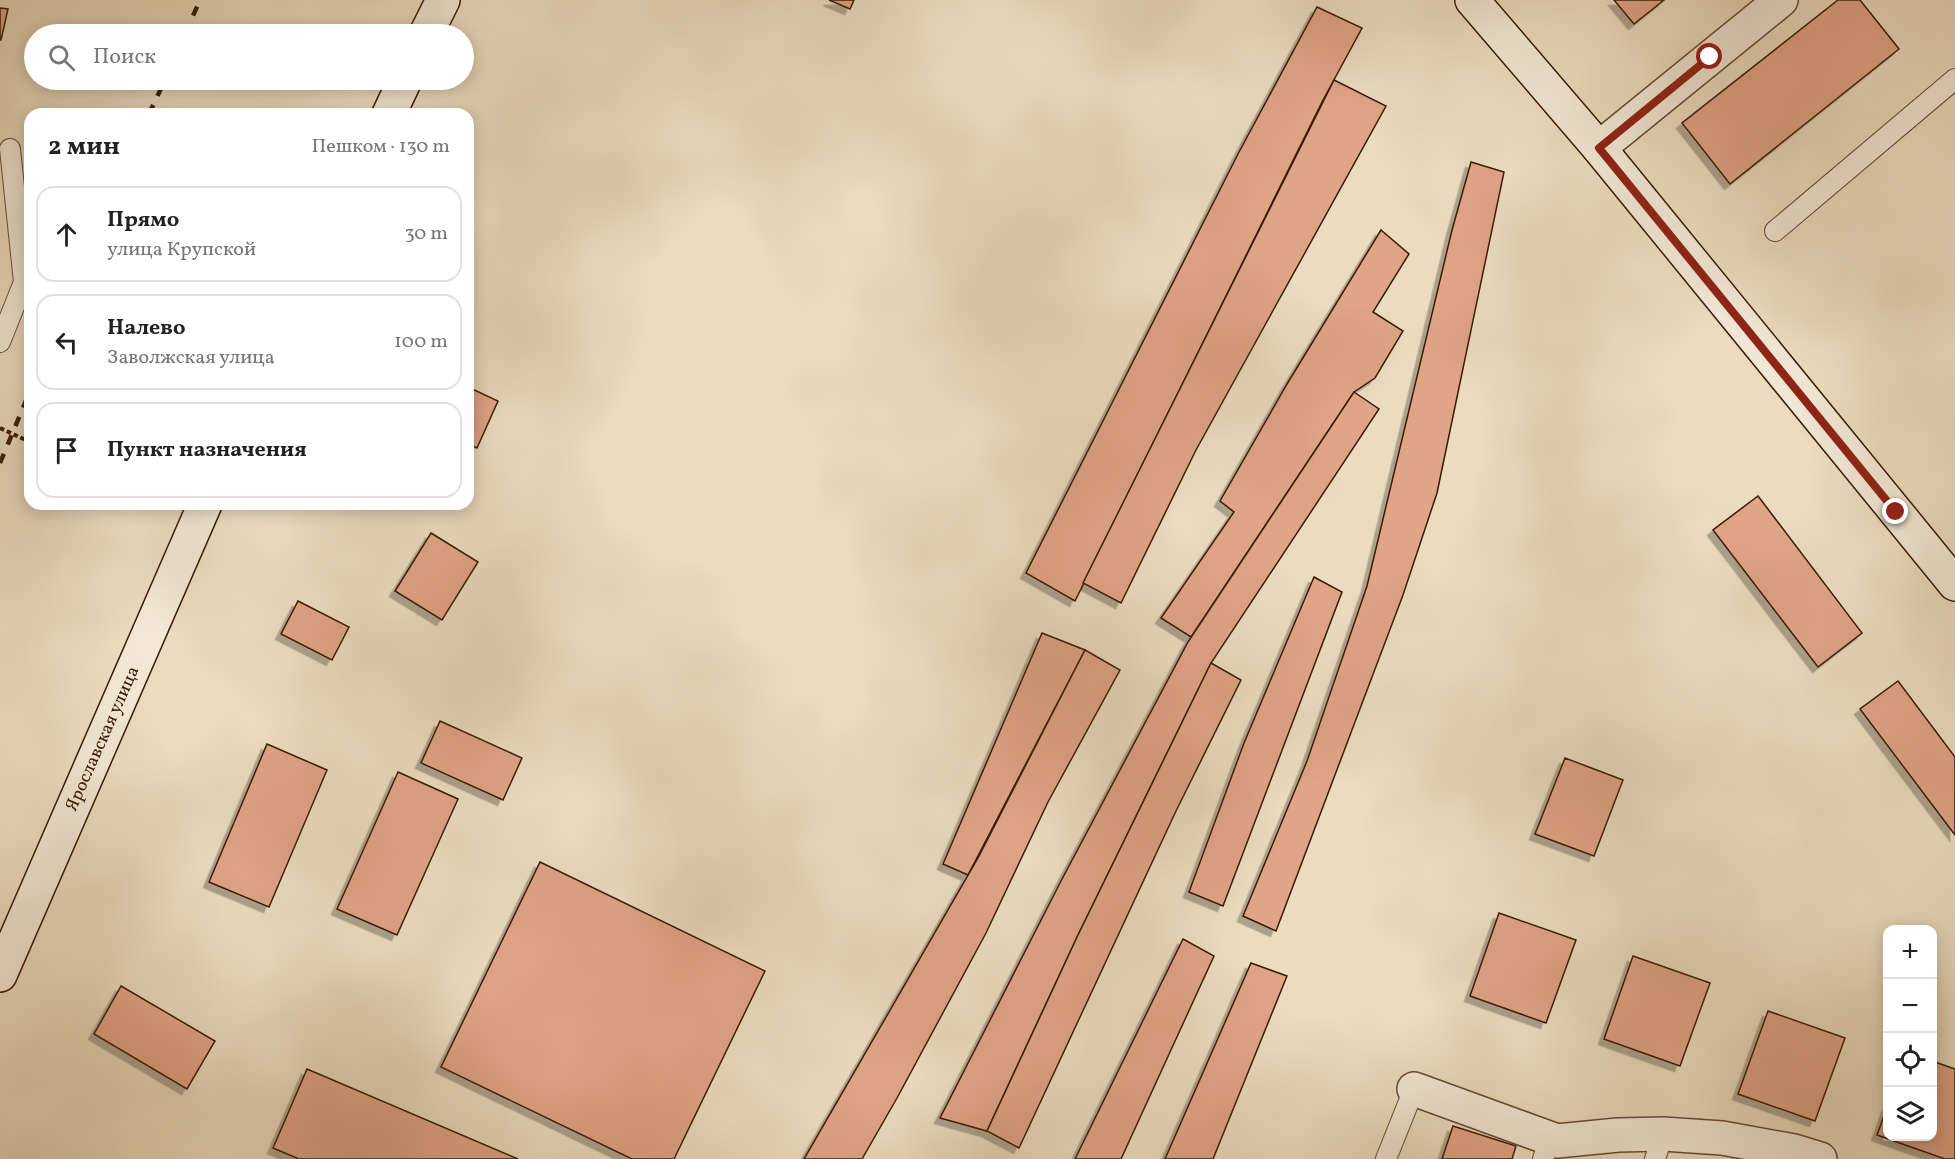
<!DOCTYPE html>
<html lang="ru">
<meta charset="utf-8">
<style>
:root{--surface:#fff;--page:#f6f6f6;--text:#222;--muted:#767676;--line:#e0e0e0}
body{margin:0;font-family:Vollkorn,serif;background:var(--page);color:var(--text)}
.controls{position:absolute;right:18px;bottom:18px;display:grid;overflow:hidden;border-radius:12px;box-shadow:0 3px 15px #0003}
.controls button{width:54px;height:54px;display:grid;place-items:center;padding:0;border:0;border-bottom:2px solid var(--line);background:var(--surface);color:var(--text);font:30px sans-serif}
.stop{position:absolute;width:18px;height:18px;margin:-14px;border:4px solid #8f2418;border-radius:50%;background:#fff}
.stop.end{background:#8f2418;border-color:#fff;box-shadow:0 2px 6px #0008}
.list{margin:0;padding:0;list-style:none}
h2{display:flex;justify-content:space-between;align-items:center;height:78px;margin:0;padding:0 24px;font-size:26px}
h2 small{font-size:20px;font-weight:400;color:var(--muted)}
.list li{display:grid;grid-template-columns:39px 1fr auto;gap:18px;align-items:center;box-sizing:border-box;height:96px;margin:0 12px 12px;padding:0 12px;border:2px solid var(--line);border-radius:18px}
.list b{display:block;font-size:22px;white-space:nowrap}
.list p{margin:0;font-size:20px;white-space:nowrap;color:var(--muted)}
.list em{font-size:20px;font-style:normal;color:var(--muted)}
.icon{flex:none;width:33px;height:33px;fill:none;stroke:currentColor;stroke-width:2;stroke-linecap:round;stroke-linejoin:round}
.map{position:relative;flex:none;width:1955px;height:1159px;overflow:hidden}
.search{position:absolute;background:var(--surface);box-shadow:0 3px 15px #0003;left:24px;top:24px;width:450px;height:66px;display:flex;align-items:center;gap:15px;box-sizing:border-box;padding:0 21px;border-radius:33px;color:var(--muted);font-size:22px}
.panel{position:absolute;background:var(--surface);box-shadow:0 3px 15px #0003;left:24px;top:108px;width:450px;height:402px;border-radius:18px}
.map>svg:first-child{display:block}
.building{fill:#e0a487;stroke:#3a1b06;stroke-width:1.5;filter:url(#shadow)}
.lines{fill:none;stroke-linecap:round;stroke-linejoin:round}
.service-casing{stroke:#664b34;stroke-width:22}
.minor-casing{stroke:#664b34;stroke-width:36}
.secondary-casing{stroke:#3a1b06;stroke-width:36}
.path{stroke:#3a1b06;stroke-width:4;stroke-dasharray:4.5 3;stroke-linecap:butt}
.service{stroke:#f2e8d5;stroke-width:20}
.minor{stroke:#f2e8d5;stroke-width:33}
.secondary{stroke:#f2e8d5;stroke-width:33}
.rail{stroke:#3a1b06;stroke-width:4.5;stroke-dasharray:10 10;stroke-linecap:butt}
.route{stroke:#8f2418;stroke-width:8}
.labels{text-anchor:middle;dominant-baseline:central;stroke-width:6;stroke-linejoin:round;paint-order:stroke}
.street-label{font-size:18px;fill:#3a1b06;stroke:#f2e8d5}
</style>
<div class="map">
<svg width="1955" height="1159" viewBox="0 0 1955 1159">
<defs>
<filter id="shadow"><feDropShadow dx="-5.5" dy="5.5" stdDeviation="0" flood-color="#0004"/></filter>
</defs>
<rect width="100%" height="100%" fill="#ebdcbf"/>
<filter id="stains"><feTurbulence type="fractalNoise" baseFrequency=".00333" numOctaves="4"/><feColorMatrix values="0 0 0 0 .2 0 0 0 0 .09 0 0 0 0 .02 0 0 0 .5 -.17"/></filter>
<radialGradient id="worn" r=".72"><stop offset=".6" stop-color="#630" stop-opacity="0"/><stop offset="1" stop-color="#630" stop-opacity=".3"/></radialGradient>
<g class="building">
<polygon points="829,0 854,0 850,9"/>
<polygon points="1614,0 1664,0 1634,24"/>
<polygon points="1838,0 1860,0 1899,49 1730,184 1682,123"/>
<polygon points="1317,7 1362,28 1322,102 1075,601 1026,573 1239,152"/>
<polygon points="0,8 8,9 1,40 0,40"/>
<polygon points="1334,80 1386,106 1196,450 1121,603 1083,583"/>
<polygon points="1471,162 1504,172 1437,493 1403,595 1276,931 1243,916 1307,761 1367,586 1452,230"/>
<polygon points="1381,230 1409,254 1373,312 1403,331 1375,378 1354,392 1191,637 1161,618 1234,512 1220,501 1287,384"/>
<polygon points="468,387 498,401 477,448 468,444"/>
<polygon points="1354,392 1379,409 1211,663 1078,935 987,1131 940,1118 1061,881 1188,642"/>
<polygon points="1758,496 1862,633 1818,667 1713,530"/>
<polygon points="431,533 478,562 442,620 395,591"/>
<polygon points="1314,577 1342,592 1223,906 1189,892 1244,743"/>
<polygon points="298,601 349,627 332,660 281,634"/>
<polygon points="1042,633 1085,650 968,875 943,864"/>
<polygon points="1085,650 1120,670 1048,802 986,933 897,1098 862,1159 804,1159 978,858"/>
<polygon points="1211,663 1241,680 1176,811 1019,1148 987,1131 1078,935"/>
<polygon points="1898,681 1955,757 1955,835 1860,709"/>
<polygon points="440,721 522,758 503,800 421,763"/>
<polygon points="267,744 327,770 269,907 209,882"/>
<polygon points="1565,758 1623,780 1594,856 1535,834"/>
<polygon points="398,772 458,799 397,935 337,909"/>
<polygon points="540,862 765,971 674,1159 632,1159 441,1067"/>
<polygon points="1499,913 1576,940 1546,1023 1470,996"/>
<polygon points="1183,939 1214,956 1121,1159 1075,1159"/>
<polygon points="1633,956 1710,983 1680,1066 1604,1039"/>
<polygon points="1251,963 1287,976 1213,1159 1165,1159"/>
<polygon points="121,986 215,1041 187,1089 94,1034"/>
<polygon points="1768,1011 1845,1038 1815,1121 1738,1094"/>
<polygon points="1932,1061 1955,1069 1955,1159 1945,1159 1877,1135 1888,1105 1888,1136 1932,1136"/>
<polygon points="307,1069 518,1159 299,1159 273,1148"/>
<polygon points="1453,1126 1516,1146 1512,1159 1442,1159"/>
</g>
<g class="lines">
<defs>
<g id="service">
<polyline points="1775,231 1955,79"/>
<polyline points="0,342 24,282 10,149"/>
<polyline points="1386,1159 1414,1089"/>
<polyline points="1543,1159 1550,1138"/>
<polyline points="1655,1159 1663,1134"/>
</g>
<g id="minor">
<polyline points="1599,148 1781,0"/>
<polyline points="1414,1089 1557,1141 1618,1135 1663,1134 1722,1138 1794,1151 1820,1159"/>
</g>
<g id="secondary">
<polyline points="1472,0 1599,148 1955,584"/>
<polyline points="426,34 443,0"/>
<polyline points="389,114 405,80"/>
<polyline points="0,975 205,504"/>
</g>
</defs>
<use href="#service" class="service-casing"/>
<use href="#minor" class="minor-casing"/>
<use href="#secondary" class="secondary-casing"/>
<polyline class="path" points="0,428 30,442"/>
<use href="#service" class="service"/>
<use href="#minor" class="minor"/>
<use href="#secondary" class="secondary"/>
<g class="rail">
<polyline points="185,34 200,0"/>
<polyline points="149,114 165,80"/>
<polyline points="0,463 30,391"/>
</g>
</g>
<g class="lines">
<polyline class="route" points="1710,57 1599,148 1896,512"/>
</g>
<g class="labels">
<g class="street-label">
<text transform="translate(103 739) rotate(-66)">Ярославская улица</text>
</g>
</g>
<rect width="100%" height="100%" filter="url(#stains)"/>
<rect width="100%" height="100%" fill="url(#worn)"/>
</svg>
<div class="controls">
<button>+</button>
<button>−</button>
<button><svg class="icon" aria-label="locate" viewBox="0 0 24 24"><circle cx="12" cy="12" r="6"/><path d="M12 2v4M12 18v4M2 12h4M18 12h4"/></svg></button>
<button><svg class="icon" aria-label="layers" viewBox="0 0 24 24"><path d="M12 4l9 5-9 5-9-5zM3 14l9 5 9-5"/></svg></button>
</div>
<div class="stop" style="left:1710px;top:57px"></div>
<div class="stop end" style="left:1896px;top:512px"></div>
<div class="search"><svg class="icon" aria-label="search" viewBox="0 0 24 24"><circle cx="10" cy="10" r="6"/><path d="M15 15l6 6"/></svg>Поиск</div>
<section class="panel">
<h2>2 мин<small>Пешком · 130 m</small></h2>
<ul class="list">
<li><svg class="icon" aria-label="ahead" viewBox="0 0 24 24"><path d="M12 20V5M6 11l6-6 6 6"/></svg><div><b>Прямо</b><p>улица Крупской</p></div><em>30 m</em></li>
<li><svg class="icon" aria-label="left" viewBox="0 0 24 24"><path d="M17 20v-9H6M10 6l-5 5 5 5"/></svg><div><b>Налево</b><p>Заволжская улица</p></div><em>100 m</em></li>
<li><svg class="icon" aria-label="arrive" viewBox="0 0 24 24"><path d="M6 21V4h12l-3 4 3 4H6"/></svg><div><b>Пункт назначения</b></div></li>
</ul>
</section>
</div>
